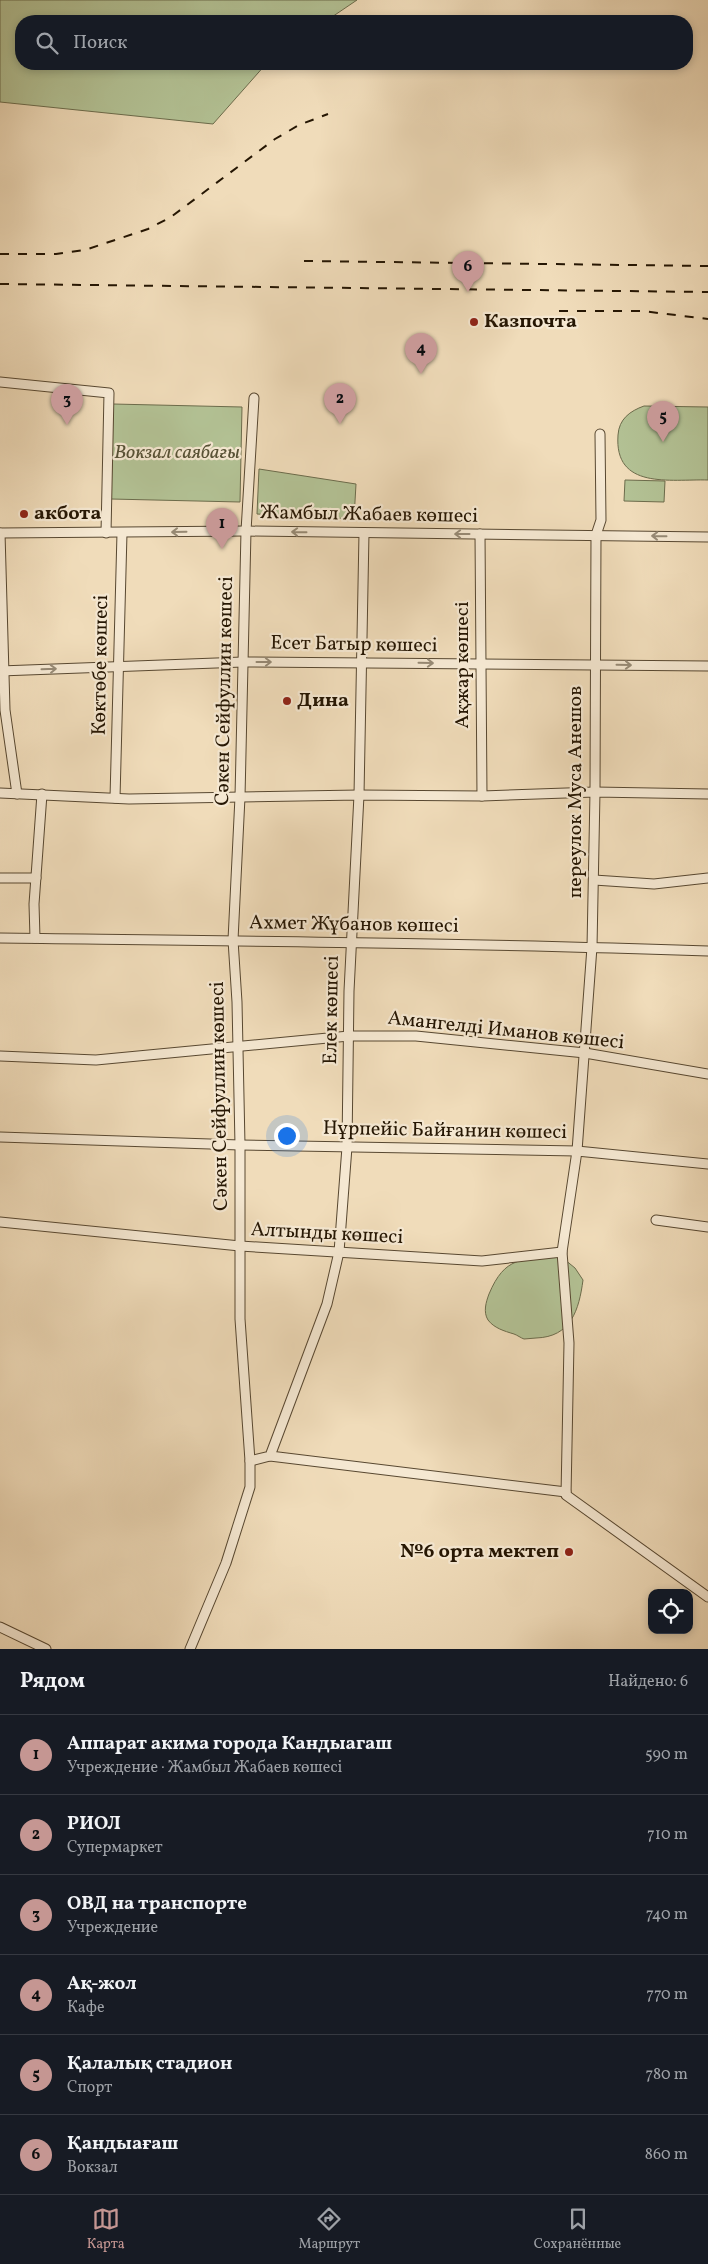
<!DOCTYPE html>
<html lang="ru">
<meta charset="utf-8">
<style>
:root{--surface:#171b24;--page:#20242c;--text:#f1f3f6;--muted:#9ea1a6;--line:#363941;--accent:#c59692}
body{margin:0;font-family:Vollkorn,serif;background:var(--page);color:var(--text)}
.controls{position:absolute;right:15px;bottom:15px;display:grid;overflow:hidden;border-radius:10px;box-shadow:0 2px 8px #0003}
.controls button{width:45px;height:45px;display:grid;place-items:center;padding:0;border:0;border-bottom:1px solid var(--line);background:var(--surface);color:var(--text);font:25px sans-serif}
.you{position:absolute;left:286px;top:1135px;width:18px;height:18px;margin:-12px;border:4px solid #fff;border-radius:50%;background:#1a73e8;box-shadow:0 0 0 8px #1a73e833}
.badge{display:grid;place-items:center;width:32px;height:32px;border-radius:50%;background:var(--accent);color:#111;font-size:16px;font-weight:700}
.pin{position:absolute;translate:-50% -41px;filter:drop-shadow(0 1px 2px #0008)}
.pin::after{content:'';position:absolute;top:26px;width:18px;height:15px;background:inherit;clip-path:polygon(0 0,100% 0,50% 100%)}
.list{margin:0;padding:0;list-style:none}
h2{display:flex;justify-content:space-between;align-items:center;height:65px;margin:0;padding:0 20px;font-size:21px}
h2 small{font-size:16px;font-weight:400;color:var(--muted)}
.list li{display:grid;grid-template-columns:32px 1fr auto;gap:15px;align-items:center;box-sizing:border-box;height:80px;padding:0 20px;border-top:1px solid var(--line)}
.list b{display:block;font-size:19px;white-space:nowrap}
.list p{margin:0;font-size:16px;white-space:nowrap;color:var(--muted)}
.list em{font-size:16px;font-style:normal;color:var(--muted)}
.icon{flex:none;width:28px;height:28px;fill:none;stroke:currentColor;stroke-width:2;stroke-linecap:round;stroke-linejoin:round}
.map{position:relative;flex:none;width:708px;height:1649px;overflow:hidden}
.search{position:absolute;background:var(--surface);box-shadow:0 2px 8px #0003;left:15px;right:15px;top:15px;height:55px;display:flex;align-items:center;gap:12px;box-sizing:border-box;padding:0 18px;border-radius:20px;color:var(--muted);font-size:19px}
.sheet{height:545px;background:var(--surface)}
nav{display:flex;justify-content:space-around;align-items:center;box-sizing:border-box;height:70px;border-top:1px solid var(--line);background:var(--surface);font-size:14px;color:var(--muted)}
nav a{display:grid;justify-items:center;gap:2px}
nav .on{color:var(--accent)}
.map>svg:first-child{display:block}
.green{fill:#b3c295;stroke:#6c6c4c}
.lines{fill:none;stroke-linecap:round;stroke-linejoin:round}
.minor-casing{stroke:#584831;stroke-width:11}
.minor{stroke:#f5e8d2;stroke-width:9}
.rail{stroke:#251603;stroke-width:2;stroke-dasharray:9 9;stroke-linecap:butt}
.oneway{stroke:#978a75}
.poi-dot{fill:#8f2418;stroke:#f5e8d2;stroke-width:2}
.labels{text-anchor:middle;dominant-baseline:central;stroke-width:4.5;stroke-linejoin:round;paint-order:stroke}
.poi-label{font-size:20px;font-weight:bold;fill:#251603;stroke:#f5e8d2;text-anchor:start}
.park-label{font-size:20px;font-style:italic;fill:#575236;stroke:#f5e8d2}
.street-label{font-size:20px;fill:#251603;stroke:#f5e8d2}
</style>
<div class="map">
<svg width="708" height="1649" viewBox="0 0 708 1649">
<rect width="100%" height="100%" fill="#f0dcba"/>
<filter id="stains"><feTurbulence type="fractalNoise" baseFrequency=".004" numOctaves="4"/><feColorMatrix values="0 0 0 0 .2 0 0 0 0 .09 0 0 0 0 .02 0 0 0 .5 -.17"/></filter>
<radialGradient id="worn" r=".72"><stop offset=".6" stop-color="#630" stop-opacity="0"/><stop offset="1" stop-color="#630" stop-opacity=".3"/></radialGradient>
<g class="green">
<polygon points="0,0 357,0 326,21 21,21 21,64 266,64 213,124 0,102"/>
<polygon points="113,404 242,407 240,502 111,499"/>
<path d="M644 406 708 407V480C670 479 614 490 618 435 619 419 630 411 644 406Z"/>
<polygon points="259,469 356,484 354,519 257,514"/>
<polygon points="625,480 665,481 664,502 624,501"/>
<path d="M559 1255 575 1268 583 1280C579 1310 571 1337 536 1338 532 1338 528 1339 524 1339 521 1338 517 1335 514 1334 504 1331 494 1328 488 1320 483 1312 486 1302 489 1294 505 1256 521 1260 559 1255Z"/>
</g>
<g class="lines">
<defs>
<g id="minor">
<polyline points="0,382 109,393 106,533"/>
<polyline points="600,434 601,520 596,535 595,792 592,947 577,1151 562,1252 569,1343 566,1495 708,1597"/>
<polyline points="0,533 246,531 708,537"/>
<polyline points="0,533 5,710 17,794"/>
<polyline points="480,534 482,796"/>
<polyline points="0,671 243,662 708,666"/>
<polyline points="0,793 129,799 359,795 482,796 595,792 708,794"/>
<polyline points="115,798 122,533"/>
<polyline points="0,878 36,878"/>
<polyline points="594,880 654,884 708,878"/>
<path d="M0 938C236 941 472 943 708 951"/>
<polyline points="35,938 34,904 42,794"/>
<polyline points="0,1056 96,1060 349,1036 416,1036 585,1053 708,1074"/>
<polyline points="0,1137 240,1145 577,1151 708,1164"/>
<polyline points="656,1220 708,1227"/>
<polyline points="0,1222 240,1246 482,1261 562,1252"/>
<polyline points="270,1456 566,1492"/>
<polyline points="250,1461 270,1456 327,1304 339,1252 347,1147 349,991 359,795 364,533"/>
<polyline points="0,1627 46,1649"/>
<polyline points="190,1649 226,1563 250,1487 250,1461 240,1319 240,1145 237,1002 233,940 240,797 246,531 254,398"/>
</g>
</defs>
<use href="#minor" class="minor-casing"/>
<use href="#minor" class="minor"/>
<g class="rail">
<polyline points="0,254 56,254 85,250 148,229 171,217 275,139 299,125 328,114"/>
<polyline points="304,261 708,266"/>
<polyline points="0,284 708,292"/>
<polyline points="559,311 642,311 708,319"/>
</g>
</g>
<defs><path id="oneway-shaft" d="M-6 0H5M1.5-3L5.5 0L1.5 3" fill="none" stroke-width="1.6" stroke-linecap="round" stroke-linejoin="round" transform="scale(1.25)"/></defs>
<g class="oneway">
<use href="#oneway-shaft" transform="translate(179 532) rotate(179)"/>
<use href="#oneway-shaft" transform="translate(299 532) rotate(-179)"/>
<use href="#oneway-shaft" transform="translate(462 534) rotate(-180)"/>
<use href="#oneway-shaft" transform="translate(659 536) rotate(-179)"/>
<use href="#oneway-shaft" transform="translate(264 662)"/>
<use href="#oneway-shaft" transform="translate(426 663) rotate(1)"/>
<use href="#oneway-shaft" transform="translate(624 665) rotate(1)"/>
<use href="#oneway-shaft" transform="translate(49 669) rotate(-2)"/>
</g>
<g class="poi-dot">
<circle cx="474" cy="322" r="5"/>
<circle cx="24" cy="514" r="5"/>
<circle cx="287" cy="701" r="5"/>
<circle cx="569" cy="1552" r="5"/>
</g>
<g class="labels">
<g class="poi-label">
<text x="484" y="322">Казпочта</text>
<text x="34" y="514">акбота</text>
<text x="297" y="701">Дина</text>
<text x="559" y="1552" text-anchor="end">№6 орта мектеп</text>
</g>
<g class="park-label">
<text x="177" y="453">Вокзал саябағы</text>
</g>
<g class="street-label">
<text transform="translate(369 515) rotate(1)">Жамбыл Жабаев көшесі</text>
<text transform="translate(354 645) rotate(1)">Есет Батыр көшесі</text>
<text transform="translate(101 665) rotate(-89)">Көктөбе көшесі</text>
<text transform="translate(463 665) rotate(-90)">Ақжар көшесі</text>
<text transform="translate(225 691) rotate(-89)">Сәкен Сейфуллин көшесі</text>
<text transform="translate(576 792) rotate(-90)">переулок Муса Анешов</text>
<text transform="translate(354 925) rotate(1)">Ахмет Жұбанов көшесі</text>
<text transform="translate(332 1010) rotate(-89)">Елек көшесі</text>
<text transform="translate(506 1031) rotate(6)">Амангелді Иманов көшесі</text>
<text transform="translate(220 1096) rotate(-91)">Сәкен Сейфуллин көшесі</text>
<text transform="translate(445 1131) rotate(1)">Нұрпейіс Байғанин көшесі</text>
<text transform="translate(327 1234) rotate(3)">Алтынды көшесі</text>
</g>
</g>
<rect width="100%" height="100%" filter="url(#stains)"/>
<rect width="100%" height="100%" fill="url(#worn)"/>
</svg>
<div class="controls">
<button><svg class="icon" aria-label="locate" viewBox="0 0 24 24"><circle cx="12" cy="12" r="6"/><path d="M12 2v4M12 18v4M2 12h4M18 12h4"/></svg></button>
</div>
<div class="you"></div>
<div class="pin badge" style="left:222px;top:549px">1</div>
<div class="pin badge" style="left:340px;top:424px">2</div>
<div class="pin badge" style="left:67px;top:425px">3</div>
<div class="pin badge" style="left:421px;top:374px">4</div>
<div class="pin badge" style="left:663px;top:442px">5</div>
<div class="pin badge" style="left:468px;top:292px">6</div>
<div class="search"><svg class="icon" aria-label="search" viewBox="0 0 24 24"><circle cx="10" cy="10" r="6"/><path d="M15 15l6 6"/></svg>Поиск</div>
</div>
<section class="sheet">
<h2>Рядом<small>Найдено: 6</small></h2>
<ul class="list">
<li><span class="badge">1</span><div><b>Аппарат акима города Кандыагаш</b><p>Учреждение · Жамбыл Жабаев көшесі</p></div><em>590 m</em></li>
<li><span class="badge">2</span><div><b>РИОЛ</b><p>Супермаркет</p></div><em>710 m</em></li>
<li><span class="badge">3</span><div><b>ОВД на транспорте</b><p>Учреждение</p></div><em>740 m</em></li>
<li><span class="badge">4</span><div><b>Ақ-жол</b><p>Кафе</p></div><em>770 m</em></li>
<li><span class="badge">5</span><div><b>Қалалық стадион</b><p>Спорт</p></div><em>780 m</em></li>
<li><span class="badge">6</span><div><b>Қандыағаш</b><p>Вокзал</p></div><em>860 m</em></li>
</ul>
</section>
<nav>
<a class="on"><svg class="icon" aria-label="map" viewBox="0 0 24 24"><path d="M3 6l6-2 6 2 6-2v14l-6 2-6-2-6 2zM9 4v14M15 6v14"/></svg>Карта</a>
<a><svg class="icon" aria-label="directions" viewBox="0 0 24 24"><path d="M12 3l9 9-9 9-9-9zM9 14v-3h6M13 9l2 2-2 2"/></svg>Маршрут</a>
<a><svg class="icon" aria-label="saved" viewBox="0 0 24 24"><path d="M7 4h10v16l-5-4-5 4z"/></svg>Сохранённые</a>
</nav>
